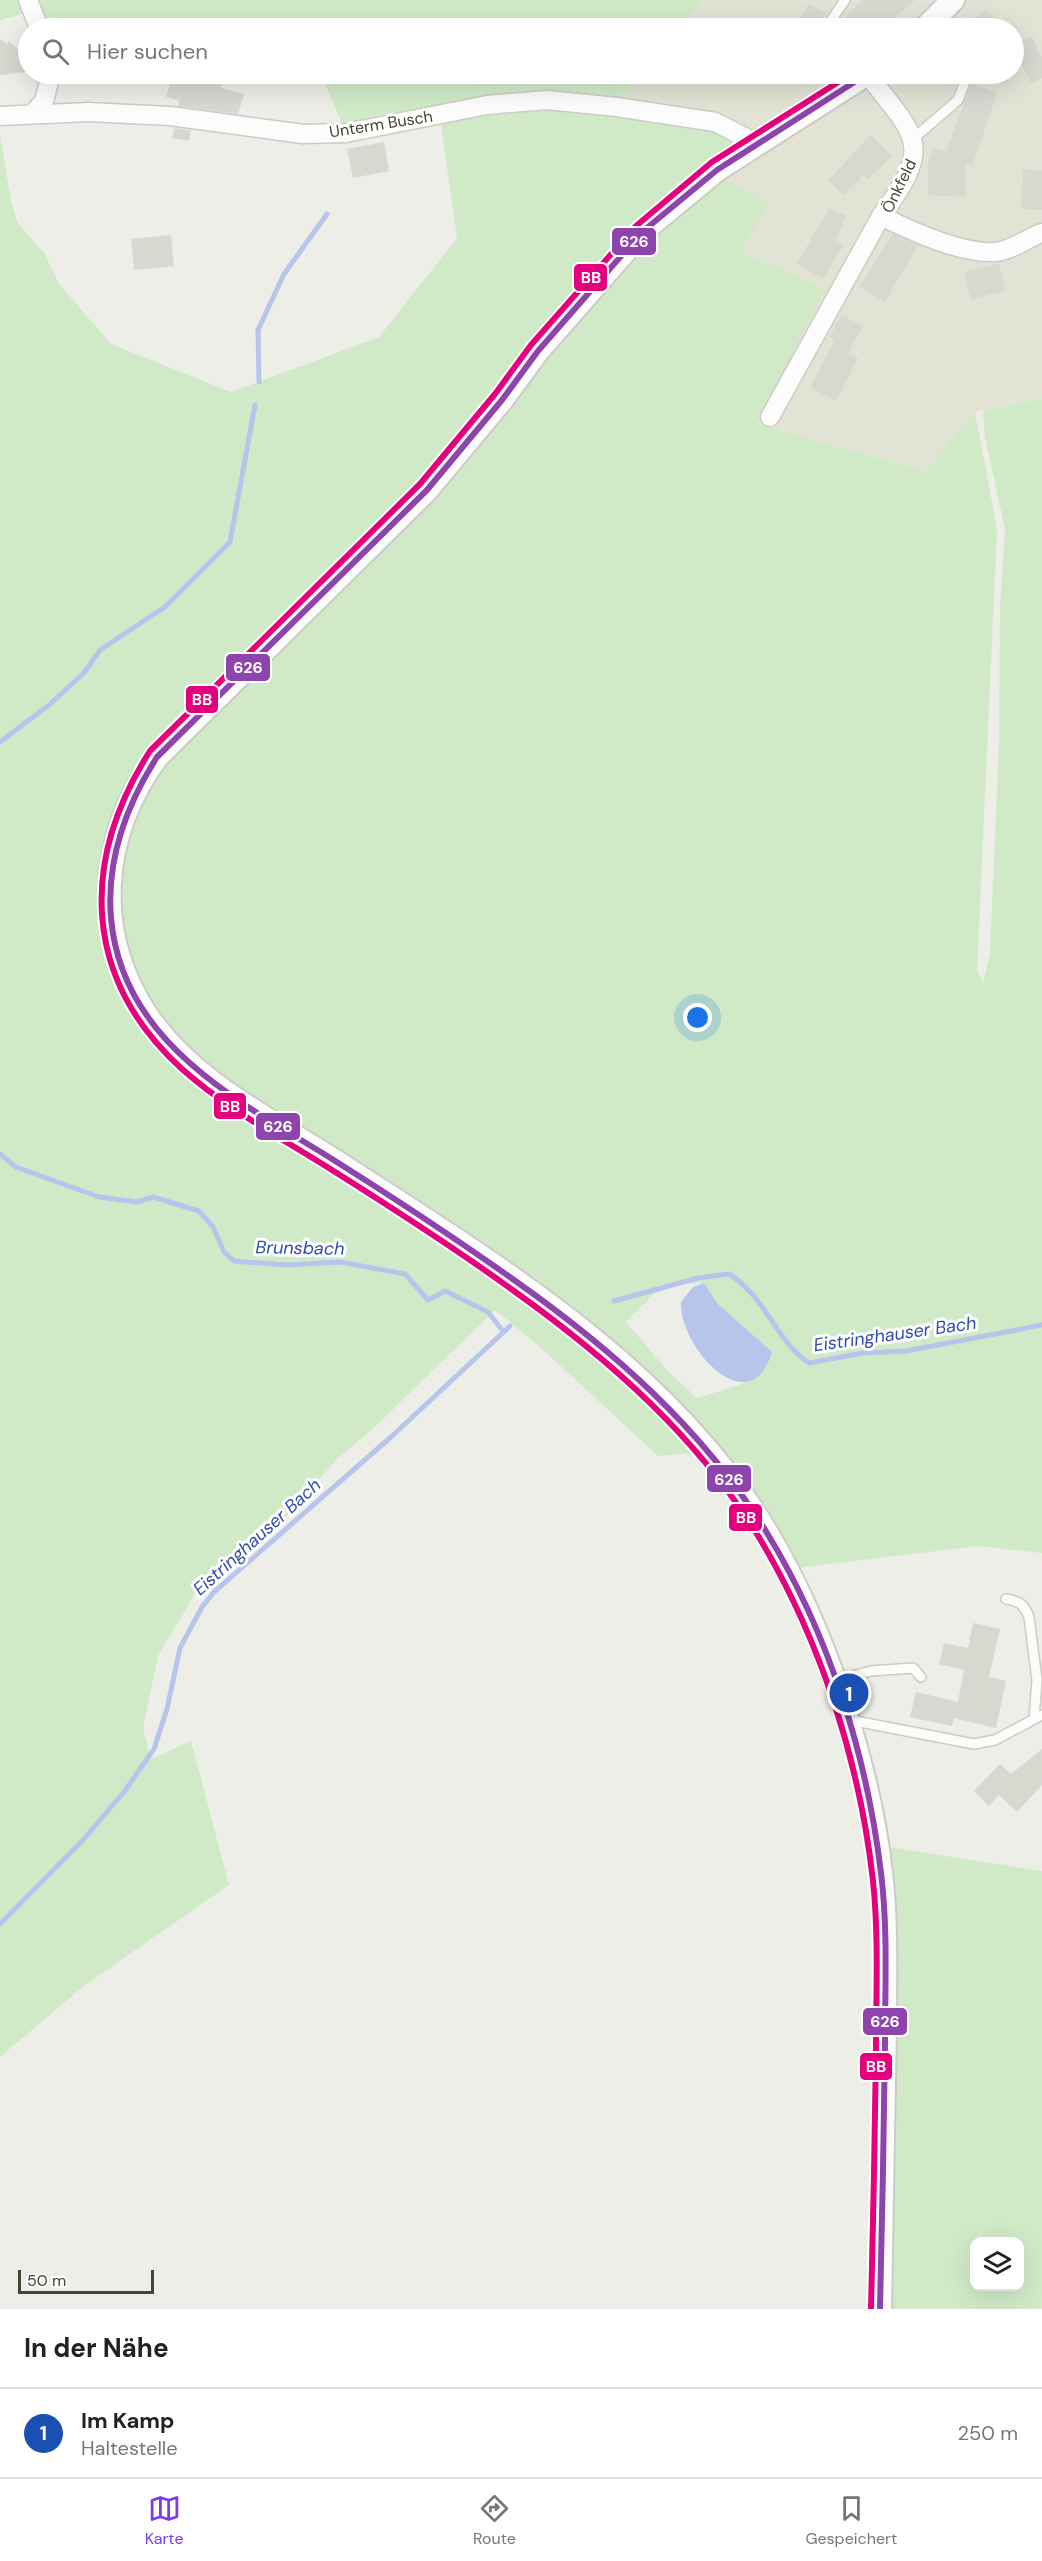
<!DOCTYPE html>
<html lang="de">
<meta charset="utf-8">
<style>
:root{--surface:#fff;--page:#f6f6f6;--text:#222;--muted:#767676;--line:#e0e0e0;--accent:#7c3aed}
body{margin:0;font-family:"DM Sans",sans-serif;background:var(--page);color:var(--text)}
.controls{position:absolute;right:18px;bottom:18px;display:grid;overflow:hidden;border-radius:12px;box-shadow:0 6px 24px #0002}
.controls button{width:54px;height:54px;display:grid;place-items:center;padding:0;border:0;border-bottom:2px solid var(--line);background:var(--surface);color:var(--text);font:30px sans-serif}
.scale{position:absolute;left:18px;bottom:15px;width:136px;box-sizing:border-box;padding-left:6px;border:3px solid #444334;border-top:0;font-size:16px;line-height:21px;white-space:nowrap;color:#444334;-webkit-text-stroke:4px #fff;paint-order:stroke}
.you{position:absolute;left:698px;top:1018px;width:21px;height:21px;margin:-15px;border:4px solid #fff;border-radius:50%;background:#1a73e8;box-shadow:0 0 0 9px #1a73e833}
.badge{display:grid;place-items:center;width:39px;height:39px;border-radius:50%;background:var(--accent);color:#fff;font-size:20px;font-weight:700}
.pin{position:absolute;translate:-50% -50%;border:3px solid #fff;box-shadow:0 2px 6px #0006}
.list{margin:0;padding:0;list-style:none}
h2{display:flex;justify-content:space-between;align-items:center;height:78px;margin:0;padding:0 24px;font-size:26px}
h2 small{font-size:20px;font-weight:400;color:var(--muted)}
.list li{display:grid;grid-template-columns:39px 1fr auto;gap:18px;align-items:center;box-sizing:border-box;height:90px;padding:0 24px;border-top:2px solid var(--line)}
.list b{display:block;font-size:22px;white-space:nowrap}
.list p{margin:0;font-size:20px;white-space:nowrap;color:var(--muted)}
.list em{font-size:20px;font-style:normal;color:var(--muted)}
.icon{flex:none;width:33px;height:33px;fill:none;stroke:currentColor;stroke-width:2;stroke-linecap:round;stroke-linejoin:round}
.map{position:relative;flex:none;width:1042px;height:2309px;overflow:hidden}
.search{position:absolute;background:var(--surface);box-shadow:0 6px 24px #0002;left:18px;right:18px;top:18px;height:66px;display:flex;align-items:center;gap:15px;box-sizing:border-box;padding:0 21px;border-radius:33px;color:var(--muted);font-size:22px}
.sheet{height:168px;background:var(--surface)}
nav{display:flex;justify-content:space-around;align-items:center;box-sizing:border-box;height:84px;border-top:2px solid var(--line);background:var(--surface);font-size:16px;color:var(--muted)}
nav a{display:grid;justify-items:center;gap:3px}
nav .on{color:var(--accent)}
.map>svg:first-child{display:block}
.residential{fill:#e2e3d5}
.green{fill:#d0eac7;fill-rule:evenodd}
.water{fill:#b7c5ed}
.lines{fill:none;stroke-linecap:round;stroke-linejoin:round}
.stream{stroke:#b7c5ed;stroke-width:5}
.building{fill:#d8d7d0}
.service-casing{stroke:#ccccc5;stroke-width:12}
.minor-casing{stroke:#ccccc5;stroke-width:21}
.tertiary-casing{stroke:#ccccc5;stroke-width:26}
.service{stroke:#fcfcfc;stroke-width:9}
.minor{stroke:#fcfcfc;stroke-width:18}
.tertiary{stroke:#fcfcfc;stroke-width:22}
.bus-1-casing{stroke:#fff;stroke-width:10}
.bus-2-casing{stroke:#fff;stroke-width:10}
.bus-1{stroke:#8e44ad;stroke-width:6}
.bus-2{stroke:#e5007d;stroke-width:6}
.labels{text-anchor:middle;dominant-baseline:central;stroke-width:6;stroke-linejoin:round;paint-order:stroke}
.street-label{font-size:16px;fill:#444334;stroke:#fff}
.water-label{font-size:18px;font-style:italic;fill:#2f4cae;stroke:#fff}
.line-badge{stroke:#fff;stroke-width:2}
.badge-label{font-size:16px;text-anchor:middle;font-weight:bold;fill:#fff}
</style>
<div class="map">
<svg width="1042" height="2309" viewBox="0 0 1042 2309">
<rect width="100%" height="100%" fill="#eeeee8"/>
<polygon class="residential" points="704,0 1042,0 1042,398 975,412 927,471 758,424 740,252 717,174 617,104 643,74 1014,74 1014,28 681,28"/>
<g class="green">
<polygon points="0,0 704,0 680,28 39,28 33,11 0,20"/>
<polygon points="321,74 643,74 618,103 551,97 346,133"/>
<path d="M550 104 711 126 748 142 725 157 640 229 595 276 450 455 396 512 256 656 188 721 146 750 158 757 339 580 376 539 381 541 461 460 507 403 541 353 645 235 717 174 768 205 740 252 825 288 758 424 926 471 975 412 997 529 977 971 983 982 990 953 999 744 1000 604 1005 530 985 437 983 411 1042 398V1553L978 1546 788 1569 749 1506 709 1452 658 1456 541 1348 495 1310 375 1427 336 1460 289 1514 251 1547 232 1554 197 1591 158 1656 143 1728 151 1759 191 1741 229 1885 84 1986 0 2057V134L11 201 18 223 44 253 59 284 111 344 231 392 379 337 457 238 440 118 490 110ZM117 951 131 987 148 1017 198 1071 189 1073C155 1038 127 1001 111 955ZM704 1283 718 1304 772 1352C762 1385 726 1388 697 1398L667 1370 626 1322 664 1284Z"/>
<path d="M881 1846 1042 1871V2309H887ZM974 2242H1020V2286H974Z"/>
</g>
<path class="water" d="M704 1283 718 1304 772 1352C750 1425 679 1347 681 1302L693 1287Z"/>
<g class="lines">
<g class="stream">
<polyline points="259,382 258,330 284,274 327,214"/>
<polyline points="0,742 49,705 84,673 100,650 165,607 230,542 255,405"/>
<polyline points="0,1154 16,1167 99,1197 137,1202 153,1197 199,1211 213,1227 224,1252 234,1261 287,1265 340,1262 405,1274 428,1300 445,1291 488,1312 503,1331"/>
<path d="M614 1301 698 1278 729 1274C765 1296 776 1341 809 1363L863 1353 906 1351 1042 1325"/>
<polyline points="0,1924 83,1840 124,1792 154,1749 167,1709 180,1648 202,1607 214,1592 391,1437 510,1326"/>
</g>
</g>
<g class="building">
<polygon points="863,0 915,0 883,28 834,28"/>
<polygon points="809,4 826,13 818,28 795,28"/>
<polygon points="986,9 996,20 983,28 974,19"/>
<polygon points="1031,36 1042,57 1042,78 1032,84 1020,62 1014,65 1014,45"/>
<polygon points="0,39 7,44 9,41 23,54 26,72 0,75"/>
<polygon points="173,74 224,74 221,88 244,94 238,114 178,106 179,100 166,97"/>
<polygon points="971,84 997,93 972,166 966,164 966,197 928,195 928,162 934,147 946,152"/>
<polygon points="174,128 191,130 189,141 172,138"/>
<polygon points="871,135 892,156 867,179 864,175 843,195 828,180"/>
<polygon points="384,142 389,171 353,178 347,149"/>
<polygon points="1023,169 1042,171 1042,210 1021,209"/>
<polygon points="829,209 846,216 835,240 843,245 823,279 797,263"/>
<polygon points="892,234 918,245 885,302 860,287"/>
<polygon points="171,235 174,266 134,270 131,239"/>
<polygon points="999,263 1006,290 971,300 964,272"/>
<polygon points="842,315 863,326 848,353 858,358 836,401 810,387 835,340 829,337"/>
<polygon points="973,1623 1000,1629 989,1677 1006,1681 996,1728 954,1718 952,1726 910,1717 916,1692 958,1702 964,1670 939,1664 944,1643 968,1648"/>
<polygon points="1042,1749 1042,1785 1017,1812 999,1795 989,1806 974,1791 1000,1764 1011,1774"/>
</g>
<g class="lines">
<defs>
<g id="service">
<polyline points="826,28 845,0"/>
<polyline points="836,74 845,87"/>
<polyline points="998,74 1003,77"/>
<polyline points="913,139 958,100 965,82 959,74"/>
<path d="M1006 1599C1019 1601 1024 1604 1029 1617L1037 1680 1034 1719"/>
<polyline points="834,1681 871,1671 913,1668 921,1677"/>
<polyline points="850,1720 974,1744 995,1740 1042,1715"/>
</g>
<g id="minor">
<polyline points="28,0 39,28"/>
<path d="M867 74C917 138 934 144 881 216 911 231 962 254 995 252 1011 251 1027 238 1042 233"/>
<polyline points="34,112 44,101 51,74"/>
<polyline points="0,116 89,112 170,116 303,134 346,133 487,105 547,100 617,107 715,122 756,143"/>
<polyline points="770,417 881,216"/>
</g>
<g id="tertiary">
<polyline points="925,28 953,0"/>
<path d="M867 74 717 170 642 232 538 351 502 400 427 490 157 757C100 835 92 931 146 1014 192 1083 272 1120 340 1164 495 1265 670 1369 767 1533 823 1627 869 1764 881 1873 887 1923 885 1974 885 2024 884 2119 882 2214 880 2309"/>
</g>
</defs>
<use href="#service" class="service-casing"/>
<use href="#minor" class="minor-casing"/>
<use href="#tertiary" class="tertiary-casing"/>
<use href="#service" class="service"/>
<use href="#minor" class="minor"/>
<use href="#tertiary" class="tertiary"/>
<defs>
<path id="bus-1" d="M867 74 717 170 642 232 538 351 502 400 427 490 157 757C89 864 91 977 191 1064 234 1102 284 1129 332 1159 394 1198 455 1238 514 1280 612 1349 704 1430 767 1533 829 1634 867 1756 881 1873 888 1929 885 1987 885 2043 884 2132 882 2220 880 2309"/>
<path id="bus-2" d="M851 74 712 162 636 226 531 345 495 394 420 484 150 751C80 861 82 978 182 1069 227 1109 281 1138 332 1170 394 1209 455 1248 514 1291 609 1359 699 1438 760 1539 821 1641 860 1763 873 1881 879 1937 876 1995 876 2052 875 2138 873 2223 871 2309"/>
</defs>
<use href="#bus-1" class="bus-1-casing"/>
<use href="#bus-2" class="bus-2-casing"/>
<use href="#bus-1" class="bus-1"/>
<use href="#bus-2" class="bus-2"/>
</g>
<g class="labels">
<g class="street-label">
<text transform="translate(381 124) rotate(-9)">Unterm Busch</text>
<text transform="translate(899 186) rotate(-64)">Önkfeld</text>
</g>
<g class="water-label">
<text transform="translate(300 1248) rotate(1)">Brunsbach</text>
<text transform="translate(895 1334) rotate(-8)">Eistringhauser Bach</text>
<text transform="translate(257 1537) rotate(-42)">Eistringhauser Bach</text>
</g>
</g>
<g class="line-badge">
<rect x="611" y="227" width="46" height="29" rx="6" fill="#8e44ad"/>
<rect x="573" y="263" width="35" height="29" rx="6" fill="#e5007d"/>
<rect x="225" y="653" width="46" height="29" rx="6" fill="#8e44ad"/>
<rect x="185" y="685" width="34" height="29" rx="6" fill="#e5007d"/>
<rect x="213" y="1092" width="34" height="28" rx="6" fill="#e5007d"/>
<rect x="255" y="1112" width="46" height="29" rx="6" fill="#8e44ad"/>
<rect x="706" y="1464" width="46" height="29" rx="6" fill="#8e44ad"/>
<rect x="728" y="1503" width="35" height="29" rx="6" fill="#e5007d"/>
<rect x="862" y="2007" width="46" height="29" rx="6" fill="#8e44ad"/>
<rect x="859" y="2052" width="34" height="29" rx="6" fill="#e5007d"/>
</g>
<g class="badge-label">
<text x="634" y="247">626</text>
<text x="591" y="283">BB</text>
<text x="248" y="673">626</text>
<text x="202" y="705">BB</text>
<text x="230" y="1112">BB</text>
<text x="278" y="1132">626</text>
<text x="729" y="1485">626</text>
<text x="746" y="1523">BB</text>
<text x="885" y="2027">626</text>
<text x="876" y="2072">BB</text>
</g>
</svg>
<div class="controls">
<button><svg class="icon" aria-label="layers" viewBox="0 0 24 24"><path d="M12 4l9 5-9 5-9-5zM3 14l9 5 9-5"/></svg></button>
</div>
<div class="scale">50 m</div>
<div class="you"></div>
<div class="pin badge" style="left:849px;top:1693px;background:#1a4fb4">1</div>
<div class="search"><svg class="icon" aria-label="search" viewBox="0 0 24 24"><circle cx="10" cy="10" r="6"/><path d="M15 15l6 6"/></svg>Hier suchen</div>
</div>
<section class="sheet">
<h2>In der Nähe<small></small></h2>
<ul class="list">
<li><span class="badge" style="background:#1a4fb4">1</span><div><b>Im Kamp</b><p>Haltestelle</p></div><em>250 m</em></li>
</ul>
</section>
<nav>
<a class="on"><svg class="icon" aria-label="map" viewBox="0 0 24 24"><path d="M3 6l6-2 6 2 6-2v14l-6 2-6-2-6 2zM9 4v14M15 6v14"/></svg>Karte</a>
<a><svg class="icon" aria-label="directions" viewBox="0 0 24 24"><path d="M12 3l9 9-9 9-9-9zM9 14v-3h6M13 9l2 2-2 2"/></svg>Route</a>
<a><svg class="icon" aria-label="saved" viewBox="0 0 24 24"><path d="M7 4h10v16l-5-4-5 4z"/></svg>Gespeichert</a>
</nav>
